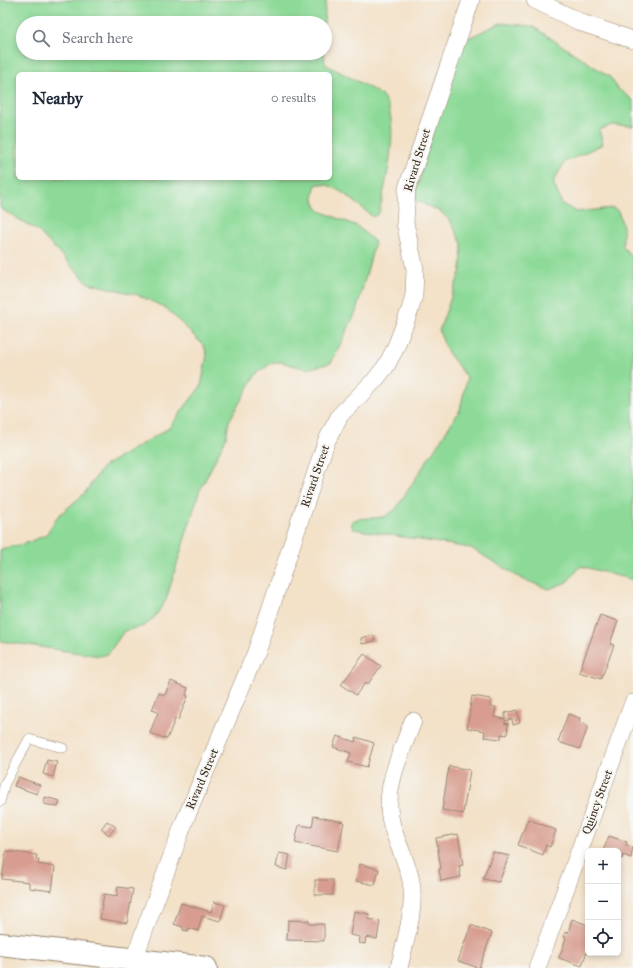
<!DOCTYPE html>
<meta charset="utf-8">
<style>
:root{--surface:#fff;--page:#f6f6f7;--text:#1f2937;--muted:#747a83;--line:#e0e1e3}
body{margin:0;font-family:"IM FELL Great Primer",serif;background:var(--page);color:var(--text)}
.controls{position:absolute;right:12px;bottom:12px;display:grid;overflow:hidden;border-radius:6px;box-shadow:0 2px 6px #0003}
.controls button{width:36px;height:36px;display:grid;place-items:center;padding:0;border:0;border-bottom:1px solid var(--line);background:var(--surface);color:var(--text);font:20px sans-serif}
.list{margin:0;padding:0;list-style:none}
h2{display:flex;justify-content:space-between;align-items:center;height:52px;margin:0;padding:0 16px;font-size:17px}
h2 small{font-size:13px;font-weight:400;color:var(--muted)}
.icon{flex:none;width:22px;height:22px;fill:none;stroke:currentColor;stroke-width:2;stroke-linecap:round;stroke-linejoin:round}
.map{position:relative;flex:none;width:633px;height:968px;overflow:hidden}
.search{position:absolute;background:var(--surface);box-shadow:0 2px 6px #0003;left:16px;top:16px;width:316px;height:44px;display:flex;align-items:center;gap:10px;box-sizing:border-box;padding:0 14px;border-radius:22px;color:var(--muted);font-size:15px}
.panel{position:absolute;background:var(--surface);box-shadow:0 2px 6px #0003;left:16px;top:72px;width:316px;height:108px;border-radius:6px}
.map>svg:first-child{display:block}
.green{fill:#8dda98;stroke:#64825b;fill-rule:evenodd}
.building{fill:#d89d90}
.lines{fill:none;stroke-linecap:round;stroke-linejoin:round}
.lane-casing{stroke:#978673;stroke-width:10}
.street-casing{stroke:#978673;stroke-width:18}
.secondary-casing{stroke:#978673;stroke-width:24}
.lane{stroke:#fff;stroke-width:9}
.street{stroke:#fff;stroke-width:17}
.secondary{stroke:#fff;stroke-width:22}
.labels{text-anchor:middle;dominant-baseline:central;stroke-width:4;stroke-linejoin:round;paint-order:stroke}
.street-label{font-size:12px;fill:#3b2a1e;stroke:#f6f6f2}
</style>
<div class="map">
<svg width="633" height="968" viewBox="0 0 633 968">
<rect width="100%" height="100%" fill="#f6f6f2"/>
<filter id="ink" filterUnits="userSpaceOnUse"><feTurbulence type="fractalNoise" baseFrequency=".025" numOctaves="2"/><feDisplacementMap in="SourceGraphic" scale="8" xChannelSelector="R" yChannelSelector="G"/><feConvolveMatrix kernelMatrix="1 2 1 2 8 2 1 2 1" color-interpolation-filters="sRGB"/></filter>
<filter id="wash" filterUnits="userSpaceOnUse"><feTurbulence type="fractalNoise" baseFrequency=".012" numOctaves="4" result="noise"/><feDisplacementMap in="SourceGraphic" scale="16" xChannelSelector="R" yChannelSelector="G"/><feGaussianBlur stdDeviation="0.9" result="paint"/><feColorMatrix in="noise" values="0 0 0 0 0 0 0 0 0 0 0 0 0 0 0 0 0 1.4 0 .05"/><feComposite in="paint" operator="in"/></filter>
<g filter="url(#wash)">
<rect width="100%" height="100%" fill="#f3e1c8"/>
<g class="green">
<path d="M0 0H326L324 23H23V53H324L325 64C335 70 378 91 383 97 402 122 385 185 379 213L373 217C362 208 330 178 316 185 312 195 313 203 320 211L357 226 375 242 356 312 331 363 307 369 281 362 270 364 255 376 229 421 226 438 199 492 166 600 154 618 144 626 124 631 108 654 100 656 0 641V550L4 548 24 544 46 535 57 517 84 494 103 467 169 428 201 386 207 355 204 346 166 308 138 295 88 283 38 231 0 208ZM18 74H330V178H18Z"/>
<polygon points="500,23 532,26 610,77 618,89 633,100 633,126 612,125 599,130 603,144 565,162 553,182 562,204 577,212 613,208 618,211 623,226 623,247 633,258 633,580 581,566 567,582 549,589 522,579 471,548 353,529 351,522 357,519 384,517 395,510 460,410 467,378 447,351 439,331 461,270 462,244 451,222 441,212 417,201 415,195 446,84 462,41"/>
</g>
<g id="blocks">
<g class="building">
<polygon points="600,615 618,621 610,644 614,645 601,679 579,672"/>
<polygon points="373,635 375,641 362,644 361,638"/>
<polygon points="364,654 381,666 367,685 365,683 356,695 341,685"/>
<polygon points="171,681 188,688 186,695 188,696 178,720 175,719 167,739 150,733 158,712 152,710 159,693 165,695"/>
<polygon points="472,696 491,699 490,707 496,707 494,717 505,719 505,713 517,710 520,723 513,725 512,719 505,721 505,724 508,723 507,735 501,734 501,739 484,737 485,731 467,728"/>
<polygon points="568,714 580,718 579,722 588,726 580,749 558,742"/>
<polygon points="337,736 355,742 356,737 374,743 367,767 348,762 351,753 333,747"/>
<polygon points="47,760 57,762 53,777 43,774"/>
<polygon points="449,766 470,770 463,814 442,810"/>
<polygon points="18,777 40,785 37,794 14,786"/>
<polygon points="45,797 60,801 58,807 44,804"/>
<polygon points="314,816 344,822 338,851 295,843 299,825 312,827"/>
<polygon points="528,819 556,830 550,847 546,845 543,855 518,845"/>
<polygon points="107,821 116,827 109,835 101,829"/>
<polygon points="458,834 463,865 459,866 461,877 441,881 439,869 441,869 436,838"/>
<polygon points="609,836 627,842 626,845 633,847 631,858 623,855 622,859 618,857 618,851 603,851"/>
<polygon points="6,851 37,855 36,860 39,860 38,864 55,867 52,891 29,888 29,882 2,879"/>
<polygon points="493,852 509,856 499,882 483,879"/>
<polygon points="279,853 290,855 287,870 276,867"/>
<polygon points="360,864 379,869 375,885 356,881"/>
<rect x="315" y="880" width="18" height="15"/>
<polygon points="118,887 133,889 127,923 100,919 104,894 117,896"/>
<polygon points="214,902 225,905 220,921 202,916 198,931 189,928 188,931 183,930 183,927 174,924 181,903 211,912"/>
<polygon points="354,911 369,914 368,919 380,921 377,939 366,937 365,944 359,943 360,937 350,935"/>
<polygon points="572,919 588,925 588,948 582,966 559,958 566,938 564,936 565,932 568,933"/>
<polygon points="288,920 309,921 309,924 324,924 324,941 287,940"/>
<polygon points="471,925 492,933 479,968 458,961"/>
</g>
</g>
</g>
<g filter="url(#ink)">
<use href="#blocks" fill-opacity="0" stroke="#978673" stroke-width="1"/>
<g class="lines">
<defs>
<polyline id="lane" points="0,802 5,783 29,739 63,748"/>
<g id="street">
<polyline points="535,0 582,23 633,40"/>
<polyline points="134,959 185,820 256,652 326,442 340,415 375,380 386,366 395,349 410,310 414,295 415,269 405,223 407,188 471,0"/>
<path d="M399 968C405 941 416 909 411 881 406 855 389 832 389 805 389 776 403 748 413 721"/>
<polyline points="537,968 633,703"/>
</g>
<polyline id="secondary" points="0,944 206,968"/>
</defs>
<use href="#lane" class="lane-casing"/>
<use href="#street" class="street-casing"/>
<use href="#secondary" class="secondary-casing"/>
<use href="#lane" class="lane"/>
<use href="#street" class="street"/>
<use href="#secondary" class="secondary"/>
</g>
</g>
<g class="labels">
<g class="street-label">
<text transform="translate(417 160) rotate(-73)">Rivard Street</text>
<text transform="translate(315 476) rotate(-71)">Rivard Street</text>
<text transform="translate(202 779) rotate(-67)">Rivard Street</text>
<text transform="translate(597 802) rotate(-70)">Quincy Street</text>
</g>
</g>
</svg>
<div class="controls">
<button>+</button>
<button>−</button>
<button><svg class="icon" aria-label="locate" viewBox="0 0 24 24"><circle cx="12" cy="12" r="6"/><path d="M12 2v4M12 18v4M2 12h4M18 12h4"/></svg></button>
</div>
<div class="search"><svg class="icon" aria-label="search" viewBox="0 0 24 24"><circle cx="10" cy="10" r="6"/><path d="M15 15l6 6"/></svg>Search here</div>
<section class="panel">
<h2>Nearby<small>0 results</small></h2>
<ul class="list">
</ul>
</section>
</div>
